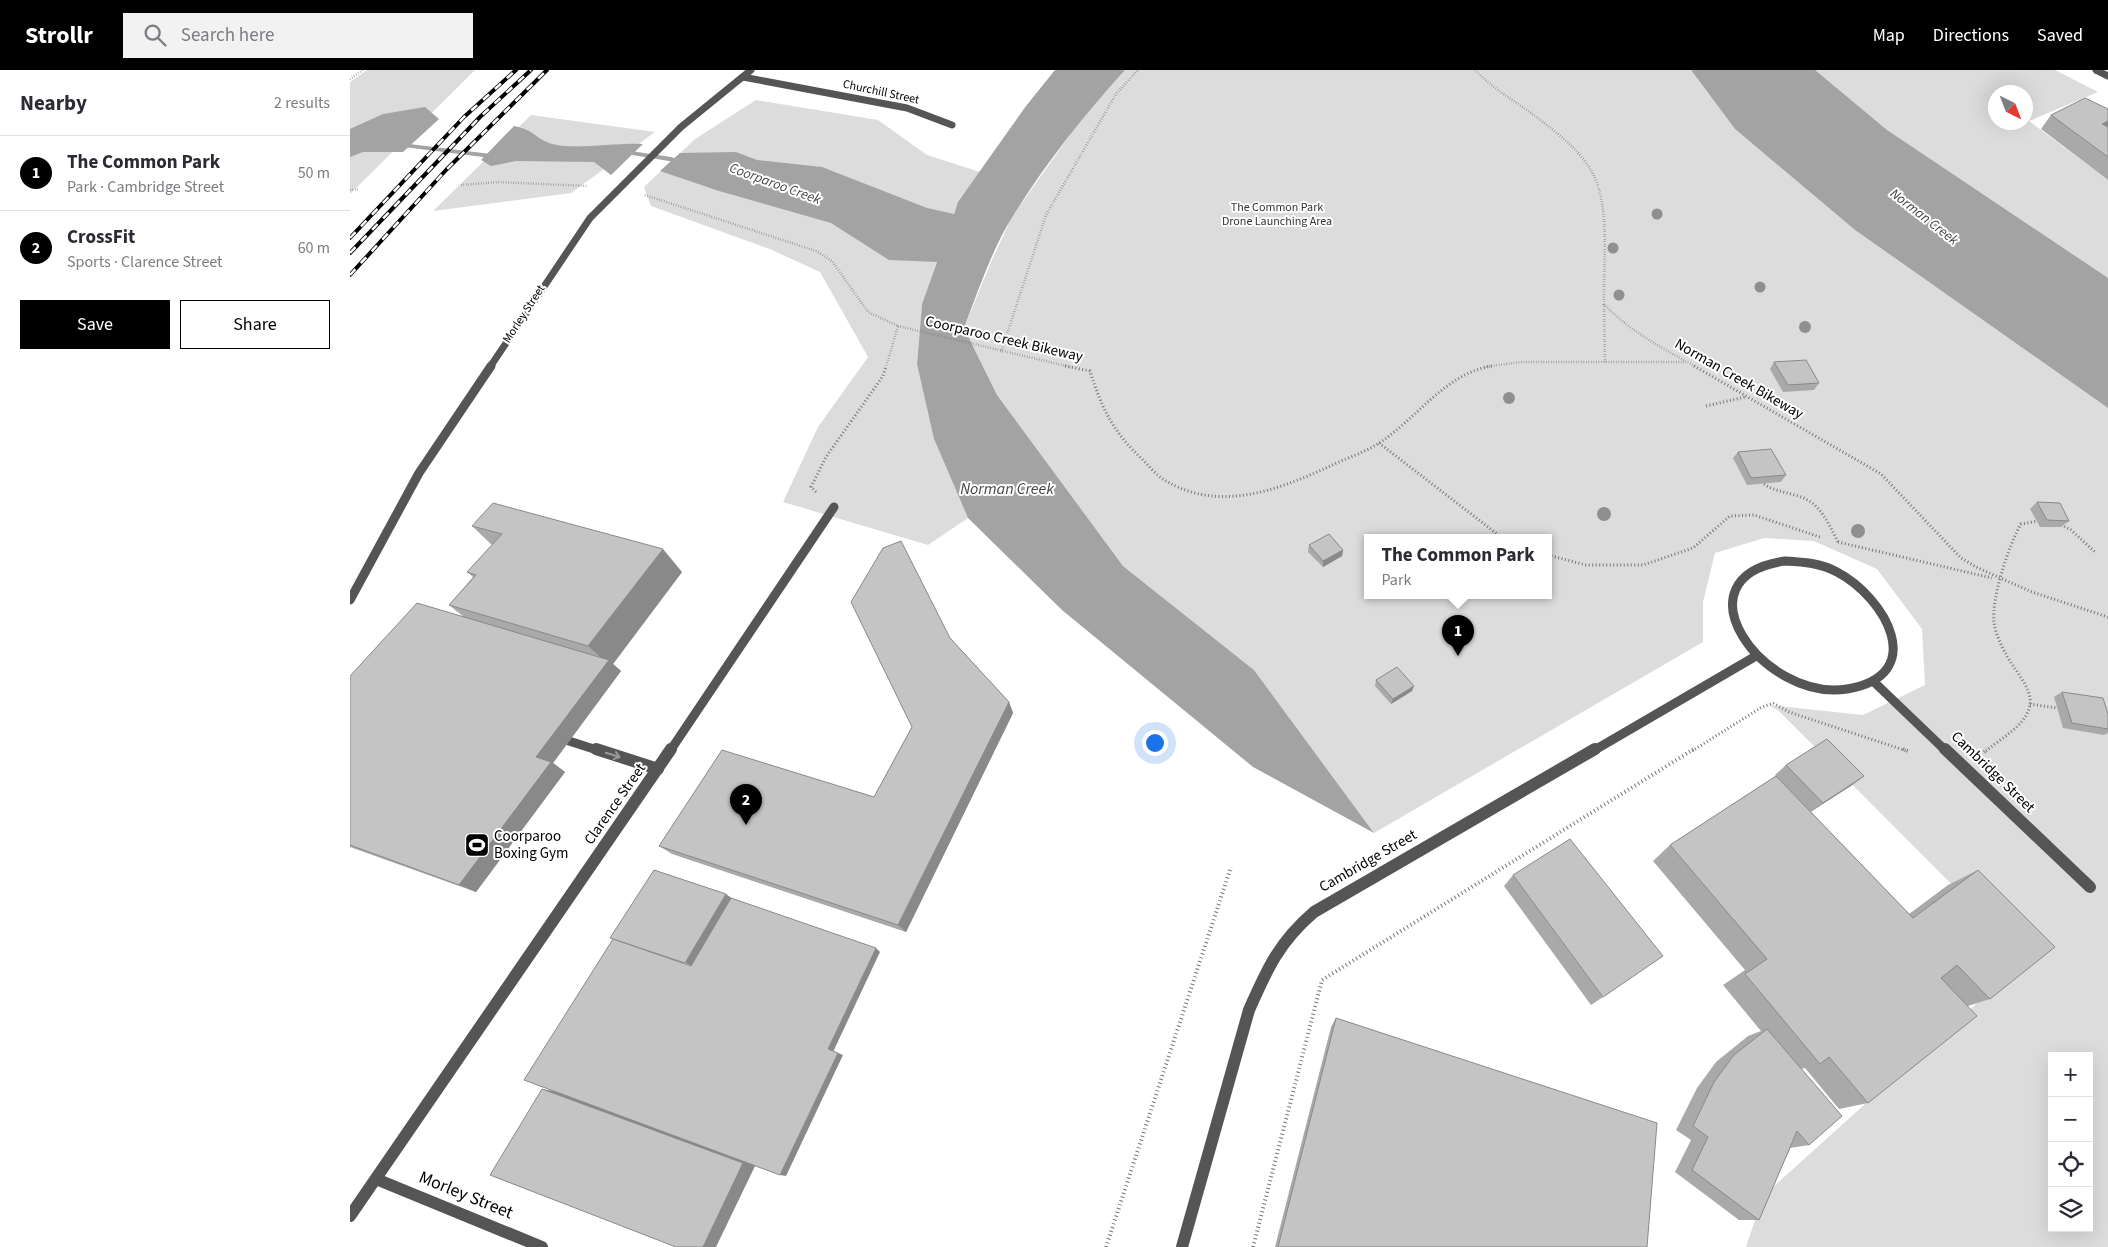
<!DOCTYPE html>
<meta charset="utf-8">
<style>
:root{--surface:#fff;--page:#f2f2f3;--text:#2b2b33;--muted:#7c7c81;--line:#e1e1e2;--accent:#000}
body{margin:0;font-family:"Source Sans 3",sans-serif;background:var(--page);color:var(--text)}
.controls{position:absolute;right:15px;bottom:15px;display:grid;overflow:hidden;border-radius:0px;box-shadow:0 5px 20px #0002}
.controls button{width:45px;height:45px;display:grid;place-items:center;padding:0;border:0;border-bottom:1px solid var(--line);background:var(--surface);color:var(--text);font:25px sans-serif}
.compass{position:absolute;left:1638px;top:15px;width:45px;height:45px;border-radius:50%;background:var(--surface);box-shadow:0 5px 20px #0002;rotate:138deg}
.you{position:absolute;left:804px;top:672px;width:18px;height:18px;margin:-12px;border:4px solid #fff;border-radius:50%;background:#1a73e8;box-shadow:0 0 0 8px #1a73e833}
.badge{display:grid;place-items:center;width:32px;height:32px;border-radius:50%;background:var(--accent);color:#fff;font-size:16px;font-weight:700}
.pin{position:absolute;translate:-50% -41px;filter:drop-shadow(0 1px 2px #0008)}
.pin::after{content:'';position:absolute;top:26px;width:18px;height:15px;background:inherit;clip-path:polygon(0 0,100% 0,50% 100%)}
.popup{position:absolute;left:1014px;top:464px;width:188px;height:65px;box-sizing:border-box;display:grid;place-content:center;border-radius:0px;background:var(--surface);filter:drop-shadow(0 1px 4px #0005);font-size:16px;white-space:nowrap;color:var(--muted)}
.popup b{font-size:19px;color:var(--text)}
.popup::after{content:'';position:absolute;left:50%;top:100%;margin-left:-10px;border:10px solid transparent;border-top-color:var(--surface)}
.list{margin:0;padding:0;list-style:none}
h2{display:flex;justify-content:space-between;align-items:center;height:65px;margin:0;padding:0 20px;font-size:21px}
h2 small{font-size:16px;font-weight:400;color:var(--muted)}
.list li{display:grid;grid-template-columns:32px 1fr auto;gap:15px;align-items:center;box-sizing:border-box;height:75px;padding:0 20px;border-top:1px solid var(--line)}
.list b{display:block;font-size:19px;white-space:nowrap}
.list p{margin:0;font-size:16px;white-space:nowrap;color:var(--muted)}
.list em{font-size:16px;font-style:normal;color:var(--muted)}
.actions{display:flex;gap:10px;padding:15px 20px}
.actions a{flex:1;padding:11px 0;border:1px solid var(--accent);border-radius:0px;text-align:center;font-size:18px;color:var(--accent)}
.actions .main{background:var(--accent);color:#fff}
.icon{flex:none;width:28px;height:28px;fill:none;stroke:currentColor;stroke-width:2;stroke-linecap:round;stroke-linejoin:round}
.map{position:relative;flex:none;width:1758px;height:1177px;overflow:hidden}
header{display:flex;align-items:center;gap:30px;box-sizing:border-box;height:70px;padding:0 25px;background:var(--accent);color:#fff}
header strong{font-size:24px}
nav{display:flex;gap:28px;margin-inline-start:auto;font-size:18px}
.search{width:350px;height:45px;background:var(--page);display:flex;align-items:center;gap:12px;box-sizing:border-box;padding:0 18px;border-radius:0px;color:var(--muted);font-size:19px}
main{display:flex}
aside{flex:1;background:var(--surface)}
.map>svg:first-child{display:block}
.green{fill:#dcdcdc;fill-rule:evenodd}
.water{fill:#a3a3a3}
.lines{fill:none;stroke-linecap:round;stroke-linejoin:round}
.stream{fill:#a3a3a3;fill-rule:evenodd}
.path-far2{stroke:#777;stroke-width:2.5;stroke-dasharray:0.5 2;stroke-linecap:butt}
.path-far1{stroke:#777;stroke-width:3;stroke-dasharray:1 2.5;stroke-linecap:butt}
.path{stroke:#777;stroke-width:4;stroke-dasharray:1 3;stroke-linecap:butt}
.service-far1{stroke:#555;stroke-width:9}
.service{stroke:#555;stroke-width:12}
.minor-far2{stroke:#555;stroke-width:7}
.minor-far1{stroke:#555;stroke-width:9}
.minor{stroke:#555;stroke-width:12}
.rail-casing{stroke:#000;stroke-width:4}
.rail{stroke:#fff;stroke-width:2.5;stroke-dasharray:8;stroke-linecap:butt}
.tree{fill:#8f8f8f}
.wall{fill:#a9a9a9}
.shaded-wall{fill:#898989}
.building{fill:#c4c4c4;stroke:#898989}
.oneway{stroke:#999}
.labels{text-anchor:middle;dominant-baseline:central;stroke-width:4;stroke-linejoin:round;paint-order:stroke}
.far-street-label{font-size:12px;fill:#000;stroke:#fff}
.far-park-label{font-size:12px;fill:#333;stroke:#fff}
.far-water-label{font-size:14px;font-style:italic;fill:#444;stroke:#fff}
.street-label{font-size:15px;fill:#000;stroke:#fff}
.poi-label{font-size:15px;fill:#000;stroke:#fff;text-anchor:start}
.water-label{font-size:16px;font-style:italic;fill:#444;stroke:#fff}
.near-street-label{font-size:18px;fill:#000;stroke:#fff}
</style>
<header>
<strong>Strollr</strong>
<div class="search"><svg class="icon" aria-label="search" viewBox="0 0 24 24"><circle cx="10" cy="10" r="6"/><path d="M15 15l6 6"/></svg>Search here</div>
<nav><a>Map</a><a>Directions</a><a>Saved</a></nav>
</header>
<main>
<aside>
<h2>Nearby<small>2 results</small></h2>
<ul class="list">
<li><span class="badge">1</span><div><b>The Common Park</b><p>Park · Cambridge Street</p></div><em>50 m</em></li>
<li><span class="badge">2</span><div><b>CrossFit</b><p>Sports · Clarence Street</p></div><em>60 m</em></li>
</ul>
<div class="actions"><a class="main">Save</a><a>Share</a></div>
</aside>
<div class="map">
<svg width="1758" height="1177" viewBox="0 0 1758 1177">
<rect width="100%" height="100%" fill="#fff"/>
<g class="green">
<polygon points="17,0 125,0 0,124 0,12"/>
<path d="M775 0H1341L1385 59 1505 160 1758 338V1177H1396L1413 1126 1676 889 1429 641 1418 635 1513 645 1575 615 1572 559 1527 499 1464 471 1414 468 1365 483 1353 532V572L1024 763 904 600 773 496 647 325 614 258 641 192 662 147 736 42ZM1018 467H1198V525H1018ZM1702 986H1739V1158H1702Z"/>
<path d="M1432 0H1705L1748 22 1679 51 1758 110V266ZM1646 22H1676V52H1646Z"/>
<polygon points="406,30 528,50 577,85 630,102 608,132 572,234 567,293 584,369 618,448 578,475 433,432 468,357 518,287 470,202 422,180 301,136 294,117 345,69"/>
<polygon points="181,45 305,62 221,123 83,141"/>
</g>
<g class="water">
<path d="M705 0H775C734 45 695 94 663 146 642 179 628 221 614 258L647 325 773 496 904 600 1024 763 903 697 712 540 618 448 584 369 567 294 572 234 587 192 539 190 481 153 369 121 310 101 330 83 386 82 407 90 472 97 577 138 604 144 608 132 676 36Z"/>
<polygon points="1341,0 1465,0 1537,60 1758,208 1758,338 1505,160 1385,59"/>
<polygon points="75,37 89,49 53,82 13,82 0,87 0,59 33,44"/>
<path d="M164 56C184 60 184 67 199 73 222 81 267 72 293 74L261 105 244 92 166 91 141 96 131 90Z"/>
</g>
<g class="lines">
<g class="stream">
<polygon points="43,72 149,85 153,87 149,89 46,76 43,76"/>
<polygon points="267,79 321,87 341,95 337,97 319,91 270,83 266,81"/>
</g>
<g class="path-far2">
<path d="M1125 0C1143 19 1165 31 1185 46 1206 62 1229 79 1242 102 1261 136 1253 196 1254 234 1280 262 1313 278 1346 297"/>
<polyline points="0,9 13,0"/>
<polyline points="111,115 148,112 237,116"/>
<polyline points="0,120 10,119"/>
<polyline points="295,125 466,181 482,191 518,242 548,256 536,297"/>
<polyline points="1254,234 1255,294"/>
<polyline points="548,256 721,297"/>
<polyline points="651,282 696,145 766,24 788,0"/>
<polyline points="1134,297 1170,292 1335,292"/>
</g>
<g class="path-far1">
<path d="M715 296 740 301C752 339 763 362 793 390 800 397 807 406 816 411 869 442 926 421 978 397 994 389 1014 383 1029 373 1067 349 1096 302 1143 296"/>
<polyline points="1344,296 1531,404 1611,488 1628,498 1682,522 1758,547"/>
<polyline points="1356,336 1395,327"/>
<polyline points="1029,373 1151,467"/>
<path d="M1414 414C1424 421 1436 422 1448 426 1470 432 1478 453 1488 472"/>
<polyline points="466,422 461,417 476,387 533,306 536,296"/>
<polyline points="1711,455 1721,460 1745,482"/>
<polyline points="1488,472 1642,508"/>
<polyline points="1198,485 1236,495 1293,495 1343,478 1380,446 1404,445 1470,467"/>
<polyline points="1680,634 1707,638"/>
<polyline points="1342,681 1412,637 1423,633 1439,642 1557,681"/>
<path d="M1636 681C1651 668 1676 656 1680 635 1683 618 1663 599 1656 584 1651 576 1645 562 1644 552 1641 529 1659 474 1671 454L1688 451"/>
</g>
<g class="path">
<polyline points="1553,679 1558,681"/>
<polyline points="1634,682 1637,679"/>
<polyline points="756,1177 881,797"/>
<polyline points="903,1177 972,910 1344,679"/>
</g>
<g class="service-far1">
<polyline points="1523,611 1596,681"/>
<polyline points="219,671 250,681"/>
</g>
<g class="service">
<polyline points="246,679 308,699"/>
<polyline points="1595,679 1740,817"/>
</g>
<g class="minor-far2">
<polyline points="1746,0 1758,6"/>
<polyline points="393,7 557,38 602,55"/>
<polyline points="140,297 240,148 331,57 401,0"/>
</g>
<g class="minor-far1">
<path d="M1435 491C1453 492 1471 493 1487 502 1535 527 1580 605 1497 619 1413 632 1323 507 1435 491Z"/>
<polyline points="0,530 69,403 141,296"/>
<polyline points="320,681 484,437"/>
<polyline points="1243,681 1406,586"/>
</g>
<g class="minor">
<polyline points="26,1109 192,1177"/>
<polyline points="0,1146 321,679"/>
<path d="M832 1177 899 940C917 899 929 872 964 842L1245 679"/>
</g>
<defs>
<g id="rail">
<polyline points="0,168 114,47 166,0"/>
<polyline points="0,183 130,47 181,0"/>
<polyline points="0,205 96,100 197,0"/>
</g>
</defs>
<use href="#rail" class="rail-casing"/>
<use href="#rail" class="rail"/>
</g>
<g class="tree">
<circle cx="1307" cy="144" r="5.5"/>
<circle cx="1263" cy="178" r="5.5"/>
<circle cx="1410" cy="217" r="5.5"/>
<circle cx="1269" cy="225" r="5.5"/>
<circle cx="1455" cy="257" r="6"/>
<circle cx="1159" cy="328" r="6"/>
<circle cx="1254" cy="444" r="7"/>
<circle cx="1508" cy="461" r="7"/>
</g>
<g class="wall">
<polygon points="1758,39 1758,110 1691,59 1701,45"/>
<polygon points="1424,292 1469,313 1464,320 1433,322 1420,299"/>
<polygon points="1388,382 1436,405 1431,412 1397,415 1383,388"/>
<polygon points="1687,432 1719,451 1711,457 1690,457 1680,439"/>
<polygon points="122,456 332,502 263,594 271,601 203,693 215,702 126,822 0,777 0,606 114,547 99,535 123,507 117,502 142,475"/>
<polygon points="959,475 993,480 992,486 973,497 958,482"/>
<polygon points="600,568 659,632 663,643 556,862 322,784 309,776 524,727 562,657"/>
<polygon points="1026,610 1062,621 1041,634 1025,616"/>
<polygon points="1712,622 1758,644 1758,663 1754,665 1713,658 1704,627"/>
<polygon points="1436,695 1514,706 1461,742 1559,844 1598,815 1628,800 1640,929 1618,936 1518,1033 1489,1039 1455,998 1451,999 1459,1075 1440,1078 1409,1150 1389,1150 1325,1102 1341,1070 1326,1060 1347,1018 1366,992 1398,966 1411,961 1373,915 1395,900 1303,791 1320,775 1426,706 1425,705"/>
<polygon points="1163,805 1253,927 1241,935 1154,816"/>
<polygon points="986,948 1297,1177 925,1177 981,957"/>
</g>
<g class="shaded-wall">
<polygon points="1758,51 1758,59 1752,54"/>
<polygon points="313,479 332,502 263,594 271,601 203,693 215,702 126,822 109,815 186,687 257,593 238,576"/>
<polygon points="993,480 992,486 973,497 973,491"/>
<polygon points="1064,616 1062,621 1041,634 1043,629"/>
<polygon points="659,632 663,643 556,862 548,855"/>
<polygon points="1514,706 1501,716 1460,742 1473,733"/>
<polygon points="376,824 387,832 348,899 335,893"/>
<polygon points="526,878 530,882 483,982 478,979"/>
<polygon points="488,983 493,985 436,1106 430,1105"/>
<polygon points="192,1019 209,1022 406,1094 366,1177 353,1177"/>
</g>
<g class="building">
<polygon points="1735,28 1758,39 1758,51 1752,54 1758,57 1758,87 1701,45"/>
<polygon points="1456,290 1469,313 1438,315 1424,292"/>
<polygon points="1421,379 1436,405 1401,408 1388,382"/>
<polygon points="1687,432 1710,433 1719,451 1697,450"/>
<polygon points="143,433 313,479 238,576 99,535 126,505 117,502 152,464 122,456"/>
<polygon points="979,464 993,480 973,491 959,475"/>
<polygon points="551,471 600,568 659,632 548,855 309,776 372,680 524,727 562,657 501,532 533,478"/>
<polygon points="67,533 259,590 186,687 201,692 109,815 0,775 0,606"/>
<polygon points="1047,597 1064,616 1043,629 1026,610"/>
<polygon points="1712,622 1753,628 1758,644 1758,659 1722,653"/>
<polygon points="1477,669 1514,706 1473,733 1436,695"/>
<polygon points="1426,706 1563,848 1628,800 1705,877 1640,929 1607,895 1591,908 1627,946 1518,1033 1479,987 1470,994 1395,904 1417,889 1320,775"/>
<polygon points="1220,769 1313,886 1253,927 1163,805"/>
<polygon points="304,800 376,824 335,893 260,868"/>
<polygon points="381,828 526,878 478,979 488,983 430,1105 174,1010 263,869 341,896"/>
<polygon points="986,948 1307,1053 1297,1177 928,1177"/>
<polygon points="1417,959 1492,1046 1459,1075 1447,1061 1409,1150 1342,1100 1358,1067 1343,1056 1364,1012 1384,985"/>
<polygon points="192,1019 393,1093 353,1177 326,1177 140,1105"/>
</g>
<defs><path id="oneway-shaft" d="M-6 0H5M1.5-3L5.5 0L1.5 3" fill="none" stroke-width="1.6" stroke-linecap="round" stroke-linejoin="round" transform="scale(1.25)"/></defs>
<use class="oneway" href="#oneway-shaft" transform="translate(263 685) rotate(17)"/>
<defs>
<symbol id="stadium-square" viewBox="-11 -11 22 22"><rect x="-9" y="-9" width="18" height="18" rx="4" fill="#000" stroke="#fff"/><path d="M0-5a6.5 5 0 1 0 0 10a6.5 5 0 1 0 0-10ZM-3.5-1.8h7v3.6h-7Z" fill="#fff"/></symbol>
</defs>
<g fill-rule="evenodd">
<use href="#stadium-square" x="113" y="761" width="28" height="28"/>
</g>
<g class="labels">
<g class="far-street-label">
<text transform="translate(531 22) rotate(12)">Churchill Street</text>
<text transform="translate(174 244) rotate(-57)">Morley Street</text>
</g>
<g class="far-park-label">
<text x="927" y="137">The Common Park<tspan x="927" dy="14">Drone Launching Area</tspan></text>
</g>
<g class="far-water-label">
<text transform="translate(425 114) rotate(20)">Coorparoo Creek</text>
<text transform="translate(1574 147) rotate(38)">Norman Creek</text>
</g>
<g class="street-label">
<text transform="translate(654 269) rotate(13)">Coorparoo Creek Bikeway</text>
<text transform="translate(1389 309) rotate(30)">Norman Creek Bikeway</text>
<text transform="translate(1643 702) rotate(44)">Cambridge Street</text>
<text transform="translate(265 734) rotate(-55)">Clarence Street</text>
<text transform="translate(1018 791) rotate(-30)">Cambridge Street</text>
</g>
<g class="poi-label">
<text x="144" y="766">Coorparoo<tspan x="144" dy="17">Boxing Gym</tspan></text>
</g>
<g class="water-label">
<text x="657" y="419">Norman Creek</text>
</g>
<g class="near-street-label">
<text transform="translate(116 1125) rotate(22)">Morley Street</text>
</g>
</g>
</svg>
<div class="controls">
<button>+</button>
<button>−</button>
<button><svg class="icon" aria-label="locate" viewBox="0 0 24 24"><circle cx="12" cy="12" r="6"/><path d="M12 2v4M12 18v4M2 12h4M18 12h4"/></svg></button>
<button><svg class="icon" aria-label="layers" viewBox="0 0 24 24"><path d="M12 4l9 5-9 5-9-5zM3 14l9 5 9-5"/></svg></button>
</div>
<svg class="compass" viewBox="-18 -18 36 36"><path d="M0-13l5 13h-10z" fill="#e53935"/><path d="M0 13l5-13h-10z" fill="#7c7c81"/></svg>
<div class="you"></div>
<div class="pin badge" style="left:1108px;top:586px">1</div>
<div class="popup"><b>The Common Park</b>Park</div>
<div class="pin badge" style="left:396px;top:755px">2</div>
</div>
</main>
